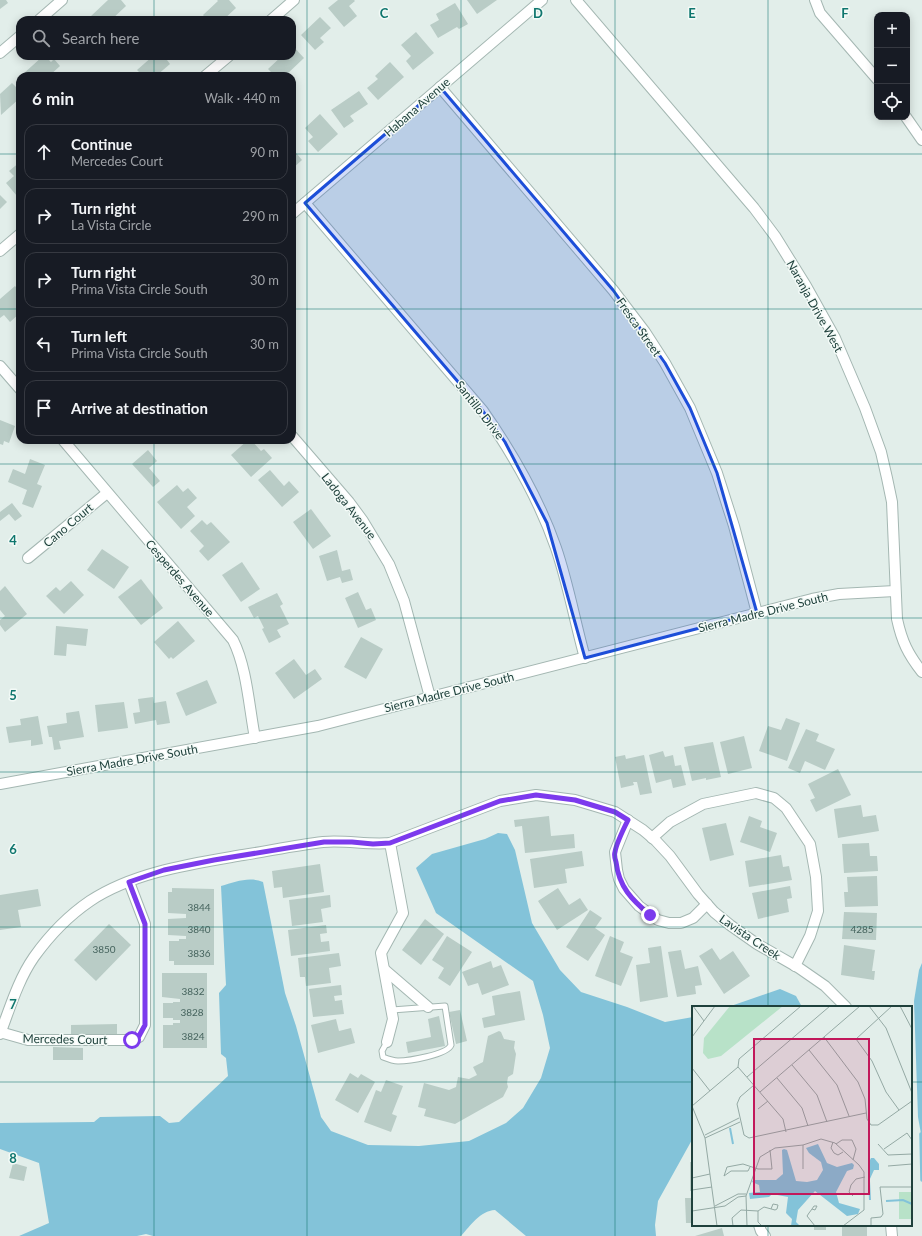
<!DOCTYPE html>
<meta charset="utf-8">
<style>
:root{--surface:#171b24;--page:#242831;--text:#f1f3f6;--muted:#9ea1a6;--line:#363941}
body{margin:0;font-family:Lato,sans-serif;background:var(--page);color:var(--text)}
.controls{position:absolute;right:12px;top:12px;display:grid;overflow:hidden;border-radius:8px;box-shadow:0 2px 10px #0003}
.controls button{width:36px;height:36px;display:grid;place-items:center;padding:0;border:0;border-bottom:1px solid var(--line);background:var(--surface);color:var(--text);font:20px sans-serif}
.stop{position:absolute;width:12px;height:12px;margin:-9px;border:3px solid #7c3aed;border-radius:50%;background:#fff}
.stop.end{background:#7c3aed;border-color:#fff;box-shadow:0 1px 4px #0008}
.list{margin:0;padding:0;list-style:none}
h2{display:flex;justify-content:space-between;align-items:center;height:52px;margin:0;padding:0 16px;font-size:17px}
h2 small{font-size:13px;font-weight:400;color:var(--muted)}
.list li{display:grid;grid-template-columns:26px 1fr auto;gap:12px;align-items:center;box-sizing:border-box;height:56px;margin:0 8px 8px;padding:0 8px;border:1px solid var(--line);border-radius:12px}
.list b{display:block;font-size:15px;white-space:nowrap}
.list p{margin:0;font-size:13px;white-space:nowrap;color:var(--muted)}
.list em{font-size:13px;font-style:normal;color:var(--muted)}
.icon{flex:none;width:22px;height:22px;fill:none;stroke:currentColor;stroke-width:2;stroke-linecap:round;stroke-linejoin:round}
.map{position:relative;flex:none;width:922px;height:1236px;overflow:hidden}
.search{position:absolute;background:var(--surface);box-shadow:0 2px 10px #0003;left:16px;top:16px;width:280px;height:44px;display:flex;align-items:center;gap:10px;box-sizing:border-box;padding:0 14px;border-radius:12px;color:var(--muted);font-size:15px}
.panel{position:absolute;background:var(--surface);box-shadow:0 2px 10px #0003;left:16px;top:72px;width:280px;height:372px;border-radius:12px}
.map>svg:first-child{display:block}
.water{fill:#83c3d9}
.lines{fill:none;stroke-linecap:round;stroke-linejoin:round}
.stream{stroke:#83c3d9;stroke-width:3.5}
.building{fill:#b9ccc6}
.service-casing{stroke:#a4b7b2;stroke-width:7}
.minor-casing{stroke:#a4b7b2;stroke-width:12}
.service{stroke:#fff;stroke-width:5}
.minor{stroke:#fff;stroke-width:10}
.route{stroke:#7c3aed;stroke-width:5}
.marked{fill:#1d4ed8;fill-opacity:0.2;stroke:#1d4ed8;stroke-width:3;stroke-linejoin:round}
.grid{fill:none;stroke:#0f766e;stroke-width:1;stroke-opacity:0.55}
.labels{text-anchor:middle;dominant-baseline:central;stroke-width:3;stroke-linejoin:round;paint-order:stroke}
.number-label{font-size:10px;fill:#46645e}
.street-label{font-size:12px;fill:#1f413c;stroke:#f3faf7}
.inset-river{fill:none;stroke:#83c3d9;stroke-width:2}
.inset-road{fill:none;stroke:#94a9a4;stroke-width:1}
.view{fill:#c2185b;fill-opacity:0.15;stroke:#c2185b;stroke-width:2}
.inset-edge{fill:none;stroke:#1f413c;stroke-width:2}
.grid-label{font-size:13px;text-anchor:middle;font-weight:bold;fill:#0f766e;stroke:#f3faf7;stroke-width:3;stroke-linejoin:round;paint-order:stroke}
</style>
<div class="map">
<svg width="922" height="1236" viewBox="0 0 922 1236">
<rect width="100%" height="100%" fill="#e2eeea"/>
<g class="water">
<path d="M498 833 507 834 515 850 532 923 560 970 581 992 627 1007 665 1022 693 1017V1138L658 1201 655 1225 656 1236H526L495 1210C480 1211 471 1225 461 1236H153L146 1234 137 1236H19L49 1223 39 1163 0 1149V1123L94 1122 100 1117 160 1116 169 1123 179 1122 228 1076 226 1058 221 1054 219 993 226 985 221 886C235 882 249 876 263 882L285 993 296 1026 321 1117 331 1131 368 1145 419 1146 469 1141 506 1123 523 1108 541 1078 550 1048 543 1015 533 981 436 913 416 868 432 854 485 839Z"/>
<polygon points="922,963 922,1133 921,1134 918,1117 914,1001 919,970"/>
<polygon points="780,989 796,996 802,1007 728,1007"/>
</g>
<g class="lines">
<polyline class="stream" points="921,1134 922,1180"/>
</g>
<g class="building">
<polygon points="0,0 6,0 8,3 0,9"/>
<polygon points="108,0 121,0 126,6 111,20 92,20 90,17"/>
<polygon points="217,0 229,0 236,8 223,20 207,20 203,15 218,1"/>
<polygon points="338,0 354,0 355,1 349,6 357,16 344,27 328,8"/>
<polygon points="467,0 497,0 477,14"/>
<polygon points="455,3 468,24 459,29 457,27 438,38 430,25 439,20 436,14"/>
<polygon points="320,17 331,28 320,38 324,42 315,50 301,35"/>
<polygon points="416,32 434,53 413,70 406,61 411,56 401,45"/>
<polygon points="292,45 304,58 285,76 275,76 268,69 282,56 292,56"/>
<polygon points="43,56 45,56 51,62 54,59 60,66 49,76 23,76 22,75"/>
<polygon points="153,56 164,56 170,64 156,76 143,76 137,70"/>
<polygon points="390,62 404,77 378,100 367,88 378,79 375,76"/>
<polygon points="12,83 20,91 20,98 1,115 0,94"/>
<polygon points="359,91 368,104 350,116 354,121 344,128 331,110"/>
<polygon points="320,114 338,134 318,152 308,141 313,137 305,128"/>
<polygon points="292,148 302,160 293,168 292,167"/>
<polygon points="20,162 20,193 17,196 6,183 14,176 9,171"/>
<polygon points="0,195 7,202 0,209"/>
<polygon points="15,286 20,292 20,313 10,322 4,315 0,318 0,299"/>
<polygon points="0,420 15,426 9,443 4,441 3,445 0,444"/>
<rect x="108" y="440" width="20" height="4"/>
<polygon points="248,440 251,440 261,451 264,449 272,458 251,477 231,455"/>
<polygon points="148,450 157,461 149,468 160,481 153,487 132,464"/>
<polygon points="30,459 45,465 37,484 42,486 33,508 22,504 27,490 8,482 13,469 25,474"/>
<polygon points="270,470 284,486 289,481 299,492 282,507 258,480"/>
<polygon points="177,485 183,492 188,488 197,498 187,507 195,516 181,529 157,502"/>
<polygon points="12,503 22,516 15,521 9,514 0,521 0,512"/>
<polygon points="311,509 331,536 313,549 293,522"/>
<polygon points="202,520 207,525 211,522 230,542 208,561 199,551 204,546 190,531"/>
<polygon points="102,549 129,567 114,589 87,570"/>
<polygon points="337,550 342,571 350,569 353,580 342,583 340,577 327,581 319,556"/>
<polygon points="242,562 260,589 241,602 222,575"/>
<polygon points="141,579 163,608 141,625 118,597"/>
<polygon points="71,581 84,595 64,614 46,596 56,587 60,591"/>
<polygon points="5,586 27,614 5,632 0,625 0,620 5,616 0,610 0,591"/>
<polygon points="358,592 366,610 371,608 376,620 358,628 345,598"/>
<polygon points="277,593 283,604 280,606 289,624 277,630 281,637 269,643 262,629 264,628 258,616 254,618 248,607"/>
<polygon points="178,621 195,641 173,659 171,657 169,659 154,642"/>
<polygon points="56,626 88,629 86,646 67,644 66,656 54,655"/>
<polygon points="361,637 383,649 366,679 344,667"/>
<polygon points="294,659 306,675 315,669 322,679 294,699 275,673"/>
<polygon points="207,680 217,703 186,716 176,693"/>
<polygon points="153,697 154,703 166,701 170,723 157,725 156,720 135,724 133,713 140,712 138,699"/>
<polygon points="124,702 128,728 98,732 95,705"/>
<polygon points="79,711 84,737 59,741 61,749 54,750 52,737 49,737 47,726 67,723 66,713"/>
<polygon points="38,716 43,744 31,746 31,740 9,743 6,727 21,725 20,719"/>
<polygon points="786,718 800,723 787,761 759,751 768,726 781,730"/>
<polygon points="806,729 819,734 816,741 835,749 825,770 805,761 800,773 788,768"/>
<polygon points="744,736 752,768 728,774 720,742"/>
<polygon points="713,742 721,777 706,780 706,778 692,781 684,747"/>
<polygon points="663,751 665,757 673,755 675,766 681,765 686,785 673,788 671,779 656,783 649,755"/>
<polygon points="625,755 626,759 644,755 652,793 640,795 637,782 633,782 634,785 621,788 615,757"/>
<polygon points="838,769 851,795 816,812 810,800 815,798 808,784"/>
<polygon points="861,805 863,817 876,815 879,831 838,838 834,809"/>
<polygon points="549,816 551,836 574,834 575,848 525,853 522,826 515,827 514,820"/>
<polygon points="749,816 762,821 760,827 777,833 770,852 740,842"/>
<polygon points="726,823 734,855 710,861 702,828"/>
<polygon points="869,843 870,856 877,856 878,871 844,873 842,844"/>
<polygon points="582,851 584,866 565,869 567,883 534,888 530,859"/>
<polygon points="781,855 783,867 789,866 792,880 749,887 745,861"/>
<polygon points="320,864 324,892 283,898 282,887 274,888 272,871"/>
<polygon points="877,876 878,906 845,907 844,892 848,892 847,877"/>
<polygon points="790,886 792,898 787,899 789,912 758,919 752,893"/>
<polygon points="172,888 214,889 214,965 174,965 174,961 169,961 169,941 179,941 179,939 186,939 186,936 168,935 168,919 186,918 186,914 168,913 168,892 172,892"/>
<polygon points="558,888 569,905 580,898 588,910 557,930 538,901"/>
<polygon points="38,889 41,906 18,910 21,927 0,930 0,895"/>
<polygon points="330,895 331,907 321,909 323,922 292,926 289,900"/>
<polygon points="590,910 602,918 595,928 605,935 588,961 566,947"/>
<polygon points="844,912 877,913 876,940 842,939"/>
<polygon points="425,919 444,934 421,965 402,950"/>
<polygon points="109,924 131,945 96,981 74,960"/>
<polygon points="326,925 327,933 320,934 321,942 329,941 330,951 291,956 288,930"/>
<polygon points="447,936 472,952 450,986 438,978 444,968 432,960"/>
<polygon points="610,936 624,942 620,952 633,957 621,986 595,976"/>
<polygon points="844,945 875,950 872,971 875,971 874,980 841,975"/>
<polygon points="661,946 668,997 640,1002 636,965 650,963 648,948"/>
<polygon points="712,948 720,960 733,951 750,976 724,994 699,956"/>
<polygon points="681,950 685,969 698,966 702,985 695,986 696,994 677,997 668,952"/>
<polygon points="339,953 341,966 329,968 331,983 306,986 305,977 300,977 298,958"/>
<polygon points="491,961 493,968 501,965 509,985 482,995 478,983 468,986 462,972"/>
<polygon points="162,973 207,973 207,1048 163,1048 163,1025 173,1025 173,1023 180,1023 180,1020 173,1020 173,1018 163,1018 163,1003 173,1003 173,1002 180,1002 180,999 162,997"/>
<polygon points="341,985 342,995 334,996 335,1001 342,1000 344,1014 313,1017 309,989"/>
<polygon points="520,991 525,1020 484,1028 482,1018 495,1015 492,996"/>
<polygon points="460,1010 467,1041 456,1044 449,1012"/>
<polygon points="439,1016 445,1046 408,1053 406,1042 431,1037 428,1019"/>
<polygon points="336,1019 339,1031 351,1028 355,1043 318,1053 311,1025"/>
<polygon points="117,1024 117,1034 71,1034 71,1025"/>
<polygon points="499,1031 501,1032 504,1039 515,1041 514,1048 516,1054 513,1074 508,1077 507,1083 508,1087 503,1097 455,1124 424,1116 426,1109 418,1107 424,1083 449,1090 456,1087 458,1077 469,1079 477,1075 473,1067 483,1062 488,1036"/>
<polygon points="53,1047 83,1048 83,1060 53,1060"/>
<polygon points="350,1073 358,1078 361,1074 375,1082 358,1113 335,1100"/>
<polygon points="386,1080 403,1086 392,1114 397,1116 391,1132 364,1122 376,1090 381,1092"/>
<rect x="690" y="1162" width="3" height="29"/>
<polygon points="13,1163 27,1167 24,1181 9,1178"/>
<polygon points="685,1198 693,1198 693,1223 686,1223"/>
<rect x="814" y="1225" width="12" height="5"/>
<rect x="842" y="1225" width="25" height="11"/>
<polygon points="722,1228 724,1236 695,1236"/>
</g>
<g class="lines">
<defs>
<path id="service" d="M387 1042 382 1051 383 1057C388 1059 393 1061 398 1061 408 1061 447 1055 451 1045L445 1006 392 1010"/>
<g id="minor">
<path d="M576 0 754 208 775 236 806 286 835 338 865 408 881 452 887 478 892 502 897 619C902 642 908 654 922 672"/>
<polyline points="815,0 820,13 877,79"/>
<polyline points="39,20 62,0"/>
<polyline points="271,20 294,0"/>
<polyline points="0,53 20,36"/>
<polyline points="205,76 229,56"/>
<polyline points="440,87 613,290 645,332 665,363 690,408 717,473 734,526 757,613"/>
<polyline points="906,117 922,140"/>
<path d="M305 203 483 411C513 454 539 499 556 548 568 583 575 622 585 658"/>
<polyline points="292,214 542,0"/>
<polyline points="0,251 20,234"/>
<polyline points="0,366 20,389"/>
<polyline points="292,436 349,502 363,521 389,564 404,601 430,697"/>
<path d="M63 440 233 640C247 668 249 707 255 738"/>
<polyline points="28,558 107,493"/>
<polyline points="0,784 318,726 812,599 839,594 895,591"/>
<polyline points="628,820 615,852 617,870 619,879 624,889 639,906 658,920 669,923 681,923 693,918 707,904"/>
<polyline points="652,838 670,822 703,804 756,793 774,798 786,808 810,844 816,877 818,911 810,936 795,966"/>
<polyline points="385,970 428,1007"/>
<polyline points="0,1032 28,1040 132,1040 139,1037 145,1025 145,924 129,882"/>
<path d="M0 1034C10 1008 18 980 34 957 49 936 68 916 90 901 134 872 191 864 243 855 269 851 296 845 323 842 346 840 368 845 390 843L500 801 536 795 575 800 615 812 643 830 656 841 670 856 698 894 714 912 730 925 757 944 799 968 825 986 846 1007"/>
<polyline points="387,1042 393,1019 381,953 403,913 390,843"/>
<polyline points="759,1225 761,1231 765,1236"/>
<polyline points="891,1225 892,1236"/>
</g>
</defs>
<use href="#service" class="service-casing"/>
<use href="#minor" class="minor-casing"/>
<use href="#service" class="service"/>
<use href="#minor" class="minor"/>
</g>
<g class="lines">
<path class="route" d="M132 1040 139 1036 145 1025V924L129 882 164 870 214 860 324 842H352L373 844 390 843 500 801 536 795 575 800 615 812 628 820C624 828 616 845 615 852 614 855 615 859 616 862 619 887 632 900 650 915"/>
</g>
<path class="marked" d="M440 87 613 290 665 363 690 408 717 473 757 613 585 658 547 523 505 442 483 411 305 203Z"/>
<path class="grid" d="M154 0V20M307 0V1236M461 0V1236M615 0V1236M768 0V1007M154 56V76M0 154H20M292 154H922M0 309H20M292 309H922M154 440V1236M0 464H922M0 618H922M0 772H922M0 927H922M0 1082H693M911 1082H922M768 1225V1236"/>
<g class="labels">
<g class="number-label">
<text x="199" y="907">3844</text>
<text x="199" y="929">3840</text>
<text x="862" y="929">4285</text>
<text x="104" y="949">3850</text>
<text x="199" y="953">3836</text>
<text x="193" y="991">3832</text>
<text x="192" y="1012">3828</text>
<text x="193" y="1036">3824</text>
</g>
<g class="street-label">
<text transform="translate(417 107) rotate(-41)">Habana Avenue</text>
<text transform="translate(815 306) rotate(61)">Naranja Drive West</text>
<text transform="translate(639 327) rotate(55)">Fresca Street</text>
<text transform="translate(480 410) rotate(52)">Santillo Drive</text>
<text transform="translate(349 506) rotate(52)">Ladoga Avenue</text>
<text transform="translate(68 525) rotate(-40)">Cano Court</text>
<text transform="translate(180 578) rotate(49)">Cesperdes Avenue</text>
<text transform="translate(763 612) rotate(-14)">Sierra Madre Drive South</text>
<text transform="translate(449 692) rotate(-14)">Sierra Madre Drive South</text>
<text transform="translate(132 760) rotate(-10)">Sierra Madre Drive South</text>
<text transform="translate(750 937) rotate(34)">Lavista Creek</text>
<text transform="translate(65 1039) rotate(1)">Mercedes Court</text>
</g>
</g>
<g transform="translate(692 1006)">
<rect width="220" height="220" fill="#e2eeea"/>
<path d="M38 0H91L29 50 16 53 11 47 12 32ZM207 186H220V213H207Z" fill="#b8e2c8"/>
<path d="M126 138 135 157 145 161 160 157 162 159 161 163 155 165 144 186 147 197 168 203 166 208 155 210 123 185 106 204 104 216 108 220H99L100 213 94 207 96 191 80 188 77 191 58 193 57 187 68 186 67 179 60 176 61 174H84L91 168 90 144 92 143 95 144 104 175 115 176 125 174 131 164 129 156 117 147 114 142ZM179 152H182L187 158V164H182L177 175 176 158Z" fill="#83c3d9"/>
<path class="inset-river" d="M38 122 41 138M177 175 178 194M194 195 211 194 220 198"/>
<path class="inset-road" d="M1 0 12 15M177 0 194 22 220 87M200 0 164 33 180 55 194 86 207 104M208 0 220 23M0 31 23 0M132 31 166 76 173 93 175 113 179 119H186L220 95M117 44 145 79 157 110M100 59 125 89 135 116M46 61 47 53 109 0M46 61 91 113 94 126M0 62 18 85M55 71 138 0M85 72 110 102 116 120M62 79 48 91 45 98 52 129 57 132 174 107M68 86 168 0M0 100 46 61M0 100 13 132 25 220M66 103 76 95M13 129 47 112M13 132 48 116M141 136 139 142 142 147 146 149 151 146M144 138 150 134H160L164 143 161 154M186 138 196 149M192 143 215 127 220 134M196 149 220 148M196 160 220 158M58 161 56 165H39L32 170 35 161 51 158 66 163H80L78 144M111 163V139M0 172 18 168M0 184 20 181M161 190 157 186 159 179 164 173 173 171M23 200 46 188H54M120 203 123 204 125 200H122L120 203 117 207 115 210 123 220M0 205 33 200 46 191 54 190M66 205 72 201 83 204 85 203 86 199 81 198 79 203M66 205V216L70 220M41 220 40 212 49 204 66 205M55 220 54 190 68 151 83 142 111 139 129 133 143 137 167 159 172 166V204L151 220M179 220V212L189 211 191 208 188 181H220"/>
<path class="view" d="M62 33H177V188H62Z"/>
<rect width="220" height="220" class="inset-edge"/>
</g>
<g class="grid-label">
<text x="384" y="18">C</text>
<text x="538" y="18">D</text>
<text x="692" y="18">E</text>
<text x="845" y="18">F</text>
<text x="13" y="545">4</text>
<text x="13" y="700">5</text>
<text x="13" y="854">6</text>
<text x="13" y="1009">7</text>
<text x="13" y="1163">8</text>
</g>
</svg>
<div class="controls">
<button>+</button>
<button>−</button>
<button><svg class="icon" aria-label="locate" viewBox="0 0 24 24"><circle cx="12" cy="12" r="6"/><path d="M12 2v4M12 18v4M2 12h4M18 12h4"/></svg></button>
</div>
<div class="stop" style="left:132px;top:1040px"></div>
<div class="stop end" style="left:650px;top:915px"></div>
<div class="search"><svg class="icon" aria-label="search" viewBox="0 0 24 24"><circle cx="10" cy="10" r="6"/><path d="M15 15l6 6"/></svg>Search here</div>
<section class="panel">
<h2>6 min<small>Walk · 440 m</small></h2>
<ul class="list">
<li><svg class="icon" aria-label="ahead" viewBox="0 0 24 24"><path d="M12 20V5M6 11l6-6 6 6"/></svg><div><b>Continue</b><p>Mercedes Court</p></div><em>90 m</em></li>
<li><svg class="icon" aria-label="right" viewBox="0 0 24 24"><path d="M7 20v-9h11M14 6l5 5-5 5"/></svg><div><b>Turn right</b><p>La Vista Circle</p></div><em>290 m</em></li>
<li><svg class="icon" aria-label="right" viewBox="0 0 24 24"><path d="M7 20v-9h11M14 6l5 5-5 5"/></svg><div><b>Turn right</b><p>Prima Vista Circle South</p></div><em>30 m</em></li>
<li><svg class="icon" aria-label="left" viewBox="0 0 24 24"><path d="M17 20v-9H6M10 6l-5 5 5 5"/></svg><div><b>Turn left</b><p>Prima Vista Circle South</p></div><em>30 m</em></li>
<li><svg class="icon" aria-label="arrive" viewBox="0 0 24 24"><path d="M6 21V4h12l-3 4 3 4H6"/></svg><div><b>Arrive at destination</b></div></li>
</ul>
</section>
</div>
